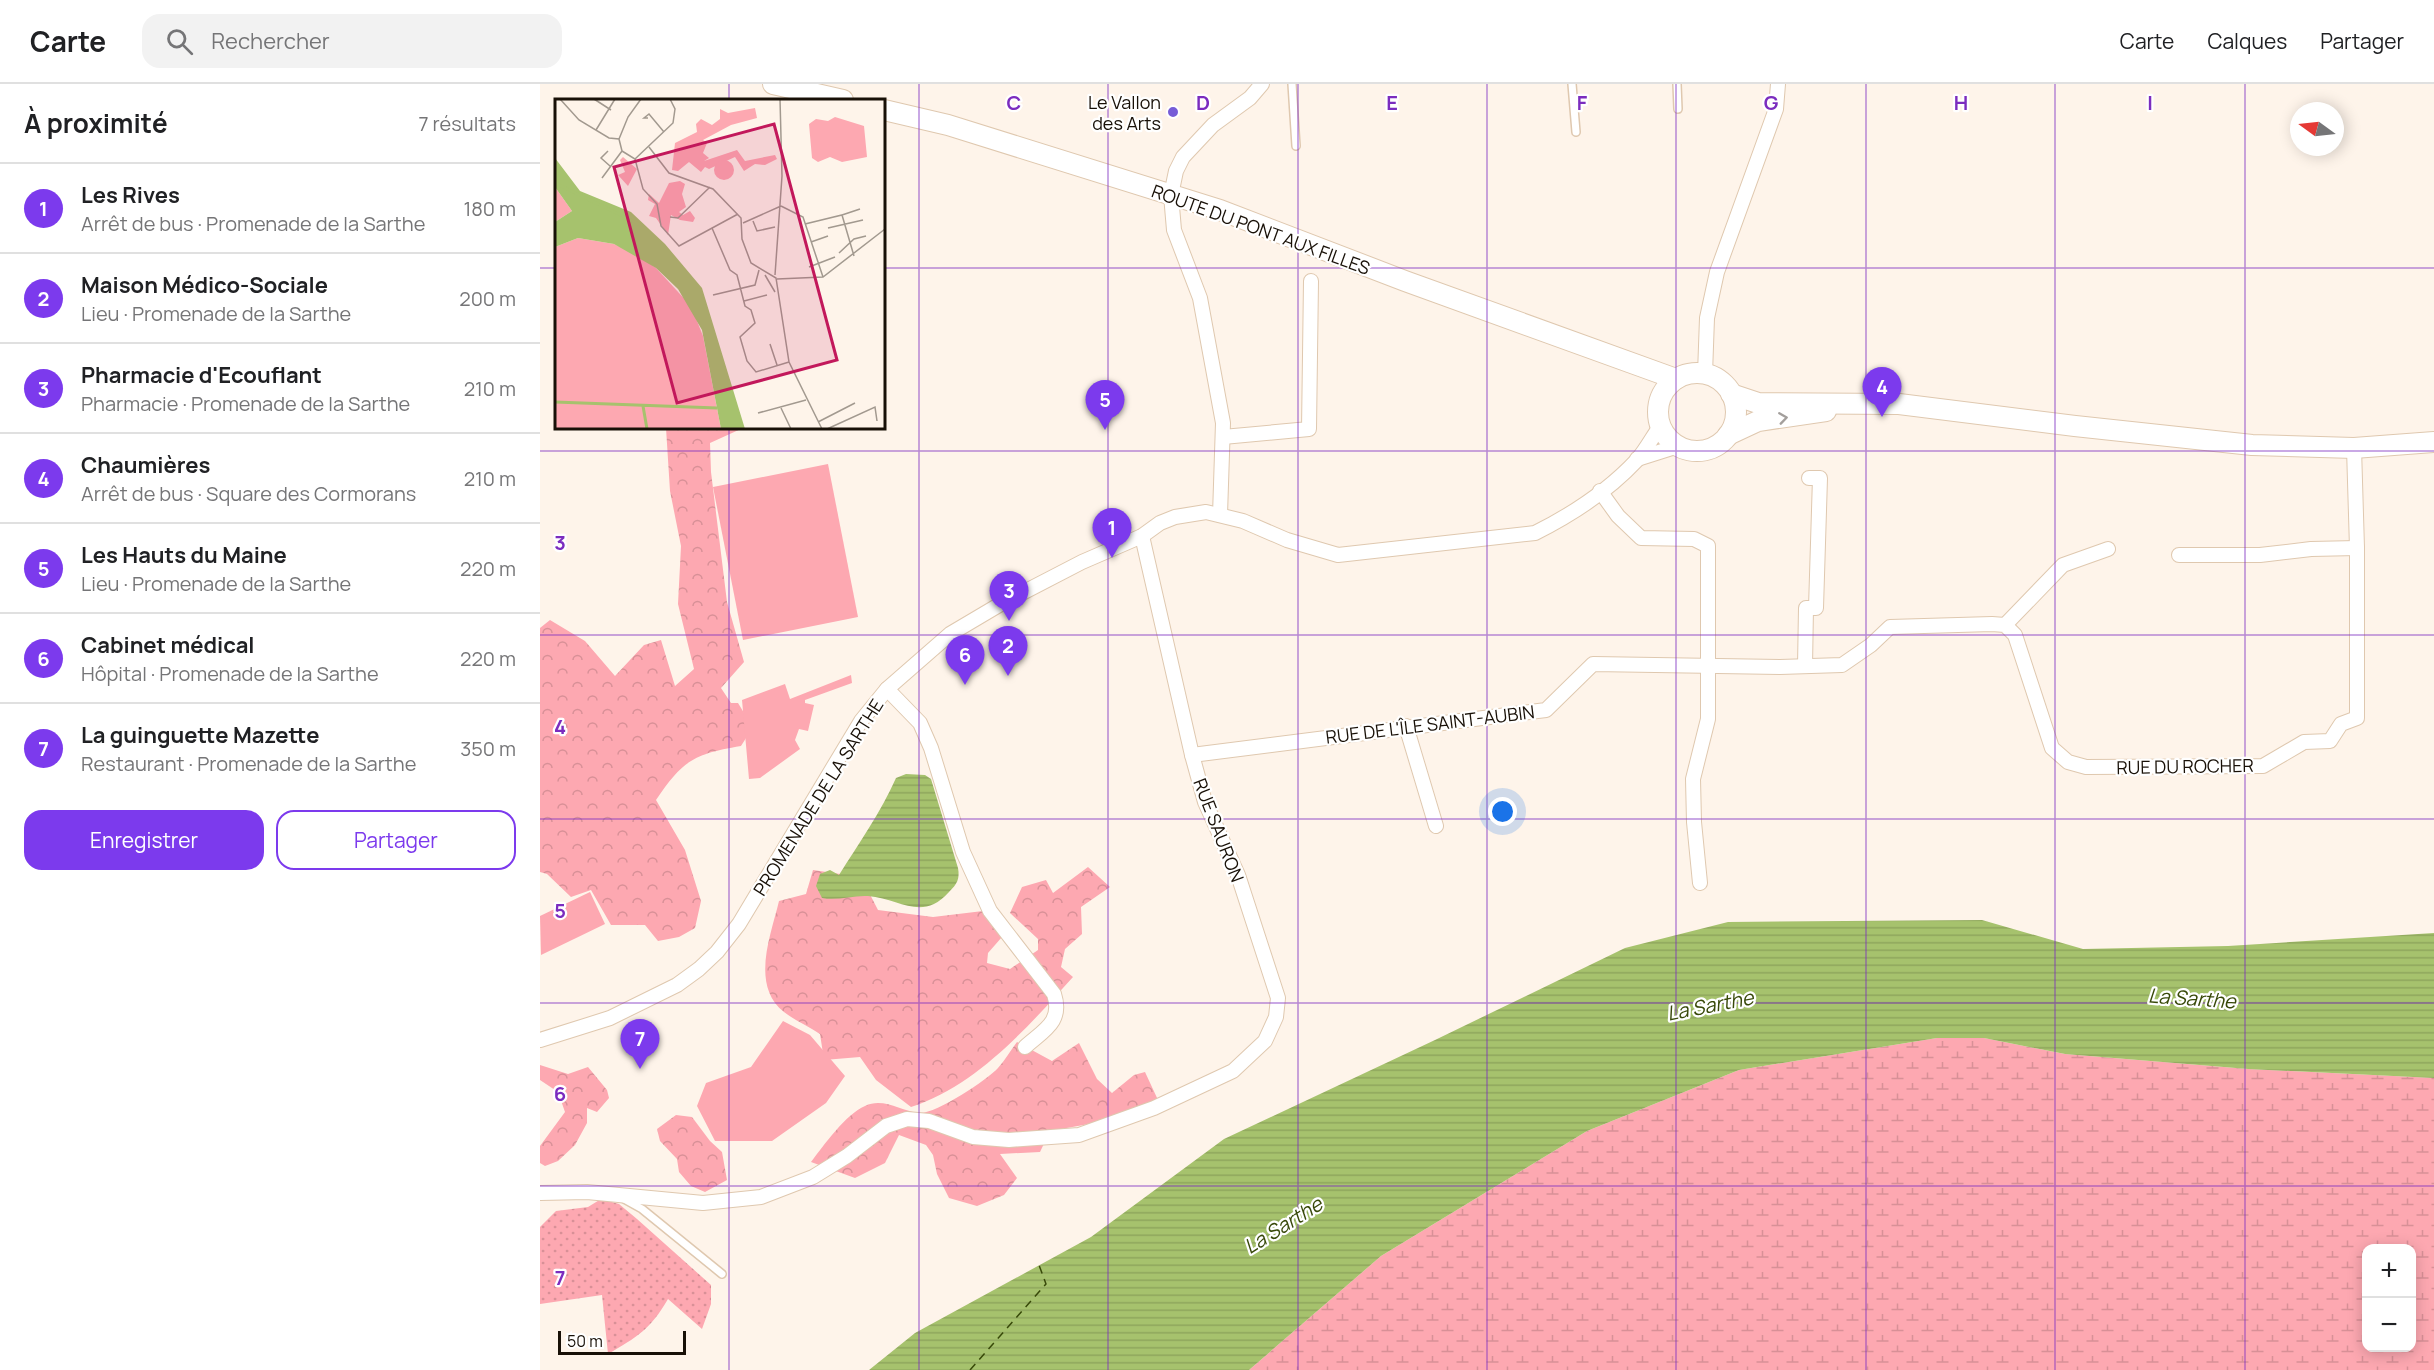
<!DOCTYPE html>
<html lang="fr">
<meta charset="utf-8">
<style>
:root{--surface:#fff;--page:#f2f2f2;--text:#202124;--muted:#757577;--line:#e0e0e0;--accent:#7c3aed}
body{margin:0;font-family:Manrope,sans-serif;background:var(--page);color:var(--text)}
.controls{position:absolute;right:18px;bottom:18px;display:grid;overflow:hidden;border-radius:12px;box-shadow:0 3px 15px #0003}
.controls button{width:54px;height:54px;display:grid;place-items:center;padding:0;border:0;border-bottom:2px solid var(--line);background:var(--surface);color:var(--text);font:30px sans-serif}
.compass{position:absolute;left:1750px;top:18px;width:54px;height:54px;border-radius:50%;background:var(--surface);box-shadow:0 3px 15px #0003;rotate:285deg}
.scale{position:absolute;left:18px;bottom:15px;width:128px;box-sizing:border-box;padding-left:6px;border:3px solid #181007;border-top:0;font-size:16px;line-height:21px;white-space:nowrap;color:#181007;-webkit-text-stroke:4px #fff;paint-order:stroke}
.you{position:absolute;left:963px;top:728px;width:21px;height:21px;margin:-15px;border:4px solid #fff;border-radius:50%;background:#1a73e8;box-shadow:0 0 0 9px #1a73e833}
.badge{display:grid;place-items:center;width:39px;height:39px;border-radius:50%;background:var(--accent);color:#fff;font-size:20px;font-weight:700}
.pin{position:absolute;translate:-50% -50px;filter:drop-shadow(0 2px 3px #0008)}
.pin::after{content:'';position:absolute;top:32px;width:21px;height:18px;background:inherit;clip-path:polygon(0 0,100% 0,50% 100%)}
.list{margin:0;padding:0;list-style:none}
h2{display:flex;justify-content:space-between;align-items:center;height:78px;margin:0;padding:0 24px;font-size:26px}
h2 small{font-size:20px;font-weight:400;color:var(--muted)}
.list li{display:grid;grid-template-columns:39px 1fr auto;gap:18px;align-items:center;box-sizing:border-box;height:90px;padding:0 24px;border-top:2px solid var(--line)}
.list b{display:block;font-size:22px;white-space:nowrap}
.list p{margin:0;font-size:20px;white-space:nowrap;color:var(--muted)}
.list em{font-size:20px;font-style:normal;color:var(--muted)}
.actions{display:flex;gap:12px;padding:18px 24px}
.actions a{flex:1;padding:14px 0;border:2px solid var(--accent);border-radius:18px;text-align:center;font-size:21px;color:var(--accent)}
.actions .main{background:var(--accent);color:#fff}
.icon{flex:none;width:33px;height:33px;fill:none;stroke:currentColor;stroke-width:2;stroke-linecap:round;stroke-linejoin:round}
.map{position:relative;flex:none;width:1894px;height:1286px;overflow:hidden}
header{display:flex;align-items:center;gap:36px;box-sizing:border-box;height:84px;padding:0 30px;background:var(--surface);border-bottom:2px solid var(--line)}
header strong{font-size:28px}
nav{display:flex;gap:33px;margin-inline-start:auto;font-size:21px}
.search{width:420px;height:54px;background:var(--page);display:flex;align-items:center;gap:15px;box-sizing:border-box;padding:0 21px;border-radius:18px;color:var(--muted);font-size:22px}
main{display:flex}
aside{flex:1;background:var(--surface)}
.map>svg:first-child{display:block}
.grass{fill:url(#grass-dots)}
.forest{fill:url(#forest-crowns)}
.wetland{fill:url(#wetland-marsh);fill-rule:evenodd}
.park{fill:#fda8b1}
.water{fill:url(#water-rules)}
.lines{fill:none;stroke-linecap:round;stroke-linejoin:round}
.ferry{stroke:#384909;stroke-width:1.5;stroke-dasharray:8 6;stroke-linecap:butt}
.lane-casing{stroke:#dfc8af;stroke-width:10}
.street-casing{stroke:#dfc8af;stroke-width:16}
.secondary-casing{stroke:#dfc8af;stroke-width:22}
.lane{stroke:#fff;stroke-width:7}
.street{stroke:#fff;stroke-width:14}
.secondary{stroke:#fff;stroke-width:20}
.oneway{stroke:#a39f9c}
.grid{fill:none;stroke:#7b2cbf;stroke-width:1.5;stroke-opacity:0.55}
.poi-dot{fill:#765cd7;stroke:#fff;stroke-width:2}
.labels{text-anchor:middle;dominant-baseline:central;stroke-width:4.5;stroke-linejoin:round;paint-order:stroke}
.poi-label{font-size:18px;fill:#181007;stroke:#fff;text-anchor:end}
.street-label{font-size:18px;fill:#181007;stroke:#fff}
.water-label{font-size:20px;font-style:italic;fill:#384909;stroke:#fff}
.inset-river{fill:none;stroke:#a6c26d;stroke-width:3}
.inset-road{fill:none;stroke:#a2998f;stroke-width:1.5}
.view{fill:#c2185b;fill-opacity:0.15;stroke:#c2185b;stroke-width:3}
.inset-edge{fill:none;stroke:#181007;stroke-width:3}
.grid-label{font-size:20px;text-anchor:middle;font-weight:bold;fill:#7b2cbf;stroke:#fff;stroke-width:4.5;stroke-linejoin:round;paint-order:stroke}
</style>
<header>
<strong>Carte</strong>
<div class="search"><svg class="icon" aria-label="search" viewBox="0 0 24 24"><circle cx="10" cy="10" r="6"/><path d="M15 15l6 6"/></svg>Rechercher</div>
<nav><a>Carte</a><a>Calques</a><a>Partager</a></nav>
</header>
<main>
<aside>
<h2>À proximité<small>7 résultats</small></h2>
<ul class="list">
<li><span class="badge">1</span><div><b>Les Rives</b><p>Arrêt de bus · Promenade de la Sarthe</p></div><em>180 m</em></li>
<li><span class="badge">2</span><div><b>Maison Médico-Sociale</b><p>Lieu · Promenade de la Sarthe</p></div><em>200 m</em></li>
<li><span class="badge">3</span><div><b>Pharmacie d'Ecouflant</b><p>Pharmacie · Promenade de la Sarthe</p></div><em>210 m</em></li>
<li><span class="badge">4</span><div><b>Chaumières</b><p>Arrêt de bus · Square des Cormorans</p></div><em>210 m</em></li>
<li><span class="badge">5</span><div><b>Les Hauts du Maine</b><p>Lieu · Promenade de la Sarthe</p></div><em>220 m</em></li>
<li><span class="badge">6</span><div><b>Cabinet médical</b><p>Hôpital · Promenade de la Sarthe</p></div><em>220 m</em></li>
<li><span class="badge">7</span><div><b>La guinguette Mazette</b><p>Restaurant · Promenade de la Sarthe</p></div><em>350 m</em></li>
</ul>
<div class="actions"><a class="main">Enregistrer</a><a>Partager</a></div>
</aside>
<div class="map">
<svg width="1894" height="1286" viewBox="0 0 1894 1286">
<defs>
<pattern id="grass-dots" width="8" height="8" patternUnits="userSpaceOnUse" patternTransform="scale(1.5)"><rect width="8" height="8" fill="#fda8b1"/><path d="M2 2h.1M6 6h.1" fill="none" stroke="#d89097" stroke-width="1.8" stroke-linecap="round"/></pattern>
<pattern id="forest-crowns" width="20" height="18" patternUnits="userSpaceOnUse" patternTransform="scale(1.5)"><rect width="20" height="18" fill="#fda8b1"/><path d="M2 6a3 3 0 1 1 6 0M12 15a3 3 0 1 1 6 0" fill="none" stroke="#d89097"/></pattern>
<pattern id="wetland-marsh" width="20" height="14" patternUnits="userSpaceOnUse" patternTransform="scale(1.5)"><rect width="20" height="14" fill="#fda8b1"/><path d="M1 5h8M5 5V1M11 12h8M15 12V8" fill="none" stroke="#d89097"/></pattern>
<pattern id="water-rules" width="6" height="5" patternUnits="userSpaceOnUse" patternTransform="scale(1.5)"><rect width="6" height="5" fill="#a6c26d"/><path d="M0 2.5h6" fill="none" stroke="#8ea65d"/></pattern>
</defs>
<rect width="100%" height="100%" fill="#fef4ea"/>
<path class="grass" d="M61 1115 79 1120 97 1135 171 1201V1220L162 1245 128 1215C110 1246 97 1253 68 1270L62 1211 0 1220V1143L16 1127 48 1123Z"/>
<g class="forest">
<path d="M126 344H203L170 359 171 388 187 518 204 578 181 604 191 619H198C210 639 215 642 201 662 154 670 143 676 116 716L145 766 161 817 155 844 139 853 118 857 105 841H71L51 806 31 813 7 790 0 788V544L10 536 45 557 75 592 104 561 121 556 135 602 154 585 138 520 141 462 130 407Z"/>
<path d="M548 783 570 803 541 823 542 850 525 865 521 883 533 893C488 943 436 1002 371 1023L336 996 320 973 284 976 280 950C268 942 254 936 244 928 210 901 231 851 239 817L266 810 273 786 321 793 338 826 393 833 443 827 462 853 448 869 447 879 470 885 498 866V855L470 829 482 803 506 796 513 809Z"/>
<path d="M477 958 512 977 539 959 557 995 572 1009 594 991 605 988 618 1016 549 1040 510 1047 500 1068 460 1070 477 1094 464 1111 437 1122 409 1114 397 1090 393 1071 386 1061 359 1051 345 1079 315 1094 271 1078C284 1061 306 1030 325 1022 343 1013 361 1027 379 1029 394 1031 447 996 458 984 465 976 471 966 477 958Z"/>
<polygon points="0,981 28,990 48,983 67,1006 69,1014 57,1028 47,1024 47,1039 35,1061 18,1077 5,1082 0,1079 0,1062 25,1028 18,1008 0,996"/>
<polygon points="136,1031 152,1033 170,1057 182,1068 187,1096 165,1108 151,1102 139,1088 137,1075 120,1057 117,1045"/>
</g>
<path class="wetland" d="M1397 954H1444L1525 970 1708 985 1894 994V1286H709L841 1172 1047 1047 1199 986ZM1826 1164H1872V1264H1826Z"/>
<g class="park">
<polygon points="288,380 318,533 203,556 173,403"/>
<polygon points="311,591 312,599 265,616 265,619 274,621 268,647 259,645 255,656 260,665 220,694 209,695 202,616 245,600 250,615"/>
<polygon points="50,808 65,840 1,871 0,832"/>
<polygon points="243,937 270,951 305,992 286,1019 232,1057 175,1057 157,1022 166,999 211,983"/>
</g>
<g class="water">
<path d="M366 690 385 691 391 695 418 784C420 795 417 800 409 808 382 838 361 815 328 812 313 811 298 817 282 814L276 802 280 790 290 786 299 791C319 759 341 728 356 694Z"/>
<polygon points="1442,836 1543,865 1688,862 1894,849 1894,994 1708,985 1525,970 1444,954 1397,954 1199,986 1047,1047 841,1172 709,1286 329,1286 375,1249 551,1153 684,1055 895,956 1085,864 1188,838"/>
</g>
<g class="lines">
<polyline class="ferry" points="430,1286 506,1200 499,1181"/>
<defs>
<g id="lane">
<polyline points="752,0 756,62"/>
<polyline points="1032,0 1036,48"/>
<polyline points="1137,0 1138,25"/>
<polyline points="84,1115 102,1125 182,1190"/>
</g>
<g id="street">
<polyline points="1165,290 1167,234 1177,188 1236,25 1238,0"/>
<polyline points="683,353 769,345 771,197"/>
<polyline points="1097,375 1138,362"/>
<polyline points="1060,407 1078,432 1101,454 1154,455 1168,462 1168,635 1153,695 1154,738 1160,799"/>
<polyline points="680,431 683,339 660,214 634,146 631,111 636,87 643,73 673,41 710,14 722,0"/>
<polyline points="1639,471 1720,471 1771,465 1817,464"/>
<polyline points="1465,541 1523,481 1568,465"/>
<polyline points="1265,582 1266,524 1276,524 1280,394 1269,394"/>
<path d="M347 605 380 639 391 664 423 768 450 827 514 910C523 938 504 946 485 963"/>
<polyline points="866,642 896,742"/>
<polyline points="652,671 1006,626 1053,580 1240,583 1302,581 1331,561 1350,543 1452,540 1465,541 1475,551 1512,664 1528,678 1546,683 1723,682 1764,658 1790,657 1801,640 1817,634 1817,464 1814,364"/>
<path d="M0 956 70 934 137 901 159 885 177 868 199 840 321 637 347 605 410 550 459 521 542 478 602 452 620 439 635 433 666 428 703 437 747 456 798 471 995 449C1031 431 1069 406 1097 376 1106 366 1113 352 1121 341"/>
<polyline points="0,1109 47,1108 163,1119 221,1113 273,1093 307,1072 346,1042 367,1035 389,1037 433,1053 469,1056 539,1051 614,1024 693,987 725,957 736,933 738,914 698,791 665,718 652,671 602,452"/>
</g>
<g id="secondary">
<polyline points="233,0 303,16"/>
<polyline points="344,26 408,41 680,126 865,197 1136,295"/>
<circle cx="1157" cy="328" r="39"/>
<polyline points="1191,310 1218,319 1359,320 1535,342 1712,361 1814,364 1894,358"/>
<polyline points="1188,351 1218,337 1286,327"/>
</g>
</defs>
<use href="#lane" class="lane-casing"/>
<use href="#street" class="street-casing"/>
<use href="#secondary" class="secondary-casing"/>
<use href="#lane" class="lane"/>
<use href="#street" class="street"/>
<use href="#secondary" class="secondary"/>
</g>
<defs><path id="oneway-chevron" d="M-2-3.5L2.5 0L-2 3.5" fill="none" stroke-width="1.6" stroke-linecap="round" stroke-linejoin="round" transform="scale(1.5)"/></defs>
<use class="oneway" href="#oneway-chevron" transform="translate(1243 334) rotate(-8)"/>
<path class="grid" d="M189 0V16M379 0V1286M568 0V1286M758 0V1286M947 0V1286M1136 0V1286M1326 0V1286M1515 0V1286M1705 0V1286M0 184H16M344 184H1894M189 344V1286M0 367H1894M0 551H1894M0 735H1894M0 919H1894M0 1102H1894"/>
<circle class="poi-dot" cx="633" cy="28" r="6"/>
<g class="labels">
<g class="poi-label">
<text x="621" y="18">Le Vallon<tspan x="621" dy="21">des Arts</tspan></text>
</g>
<g class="street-label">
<text transform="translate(721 145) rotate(20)">ROUTE DU PONT AUX FILLES</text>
<text transform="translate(890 640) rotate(-7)">RUE DE L'ÎLE SAINT-AUBIN</text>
<text transform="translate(1645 682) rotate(-1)">RUE DU ROCHER</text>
<text transform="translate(278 713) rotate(-58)">PROMENADE DE LA SARTHE</text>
<text transform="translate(679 746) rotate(69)">RUE SAURON</text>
</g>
<g class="water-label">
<text transform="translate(1652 914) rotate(4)">La Sarthe</text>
<text transform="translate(1170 921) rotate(-11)">La Sarthe</text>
<text transform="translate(743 1141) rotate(-32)">La Sarthe</text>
</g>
</g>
<g transform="translate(15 15)">
<rect width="330" height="330" fill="#fef4ea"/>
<path d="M68 58 82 70 73 87 63 76 70 73 65 61ZM0 88 17 112 0 123Z" fill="#fda8b1"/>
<path d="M200 9 202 19 176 26 148 41 152 44 148 54 154 59 149 62 182 51 190 62 220 56 222 60 210 66 200 65 189 72 180 58 154 70 150 68 146 73 134 63 123 72 117 71 120 44 142 33 141 25 146 20 157 26 165 20V10L173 14ZM280 18 309 27 312 58 287 63 275 58 263 63 257 59 254 25 261 20 273 22ZM125 82 130 85 127 95 131 108 124 113 128 116 135 112 140 119 138 123 125 121 116 116 113 136 101 119 94 117 100 105 93 101 94 95 104 104 114 84Z" fill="#fda8b1"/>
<path d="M23 139 59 145 81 155 101 169 136 207 148 237 166 330H0V148Z" fill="#fda8b1"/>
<path d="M159 71a10 10 0 1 1 20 0a10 10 0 1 1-20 0Z" fill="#fda8b1"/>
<path d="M0 59 25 92 76 113 110 145 147 189 190 330H166L147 231 123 190 101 169 59 145 23 139 0 148V123L17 112 0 88Z" fill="#a6c26d"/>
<path class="inset-river" d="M0 84 88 127M0 303 162 309M88 307 92 330"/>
<path class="inset-road" d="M5 0 24 21 54 39 64 40 67 52M39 0 56 11M93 19H89L94 15 109 33M41 31 60 0M64 40 73 18 86 0M94 48 114 74 158 90 186 119 187 140 196 164 221 179 234 263 267 330M53 52 46 59 55 67M67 52 80 60 88 90 102 105 106 127 124 147 183 115M80 60 118 24 120 10 115 0M47 79 67 52M226 107 248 118 268 178M287 116 305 110M115 118 123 119 155 88M198 122 202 132 220 128M188 124 226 107M250 125 287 116 299 157M157 129 175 171 182 176 190 207 196 211 200 224 185 238 192 262 201 273 234 263M273 129 308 121M256 143 273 137M284 154 299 140 311 137M254 168 280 158M210 176 220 193M220 176 227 77 225 0M222 180 268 178 330 130M158 196 200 186 204 171M189 202 212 196M215 245 222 266M226 309 236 330M203 314 251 301M263 323 300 304M272 330 320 308 322 322"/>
<path class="view" d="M219 25 282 261 122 304 59 68Z"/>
<rect width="330" height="330" class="inset-edge"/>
</g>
<g class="grid-label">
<text x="474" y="26">C</text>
<text x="663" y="26">D</text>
<text x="852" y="26">E</text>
<text x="1042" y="26">F</text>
<text x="1231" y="26">G</text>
<text x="1421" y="26">H</text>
<text x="1610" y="26">I</text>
<text x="20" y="466">3</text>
<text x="20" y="650">4</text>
<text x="20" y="834">5</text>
<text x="20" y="1017">6</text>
<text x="20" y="1201">7</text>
</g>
</svg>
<div class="controls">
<button>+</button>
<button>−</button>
</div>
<svg class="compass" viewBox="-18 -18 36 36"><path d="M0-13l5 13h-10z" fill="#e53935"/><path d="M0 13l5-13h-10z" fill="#757577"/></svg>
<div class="scale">50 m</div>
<div class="you"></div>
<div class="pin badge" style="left:572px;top:474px">1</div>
<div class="pin badge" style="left:468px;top:592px">2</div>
<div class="pin badge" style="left:469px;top:537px">3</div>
<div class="pin badge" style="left:1342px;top:333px">4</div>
<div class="pin badge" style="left:565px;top:346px">5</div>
<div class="pin badge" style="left:425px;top:601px">6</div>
<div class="pin badge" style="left:100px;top:985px">7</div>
</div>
</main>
